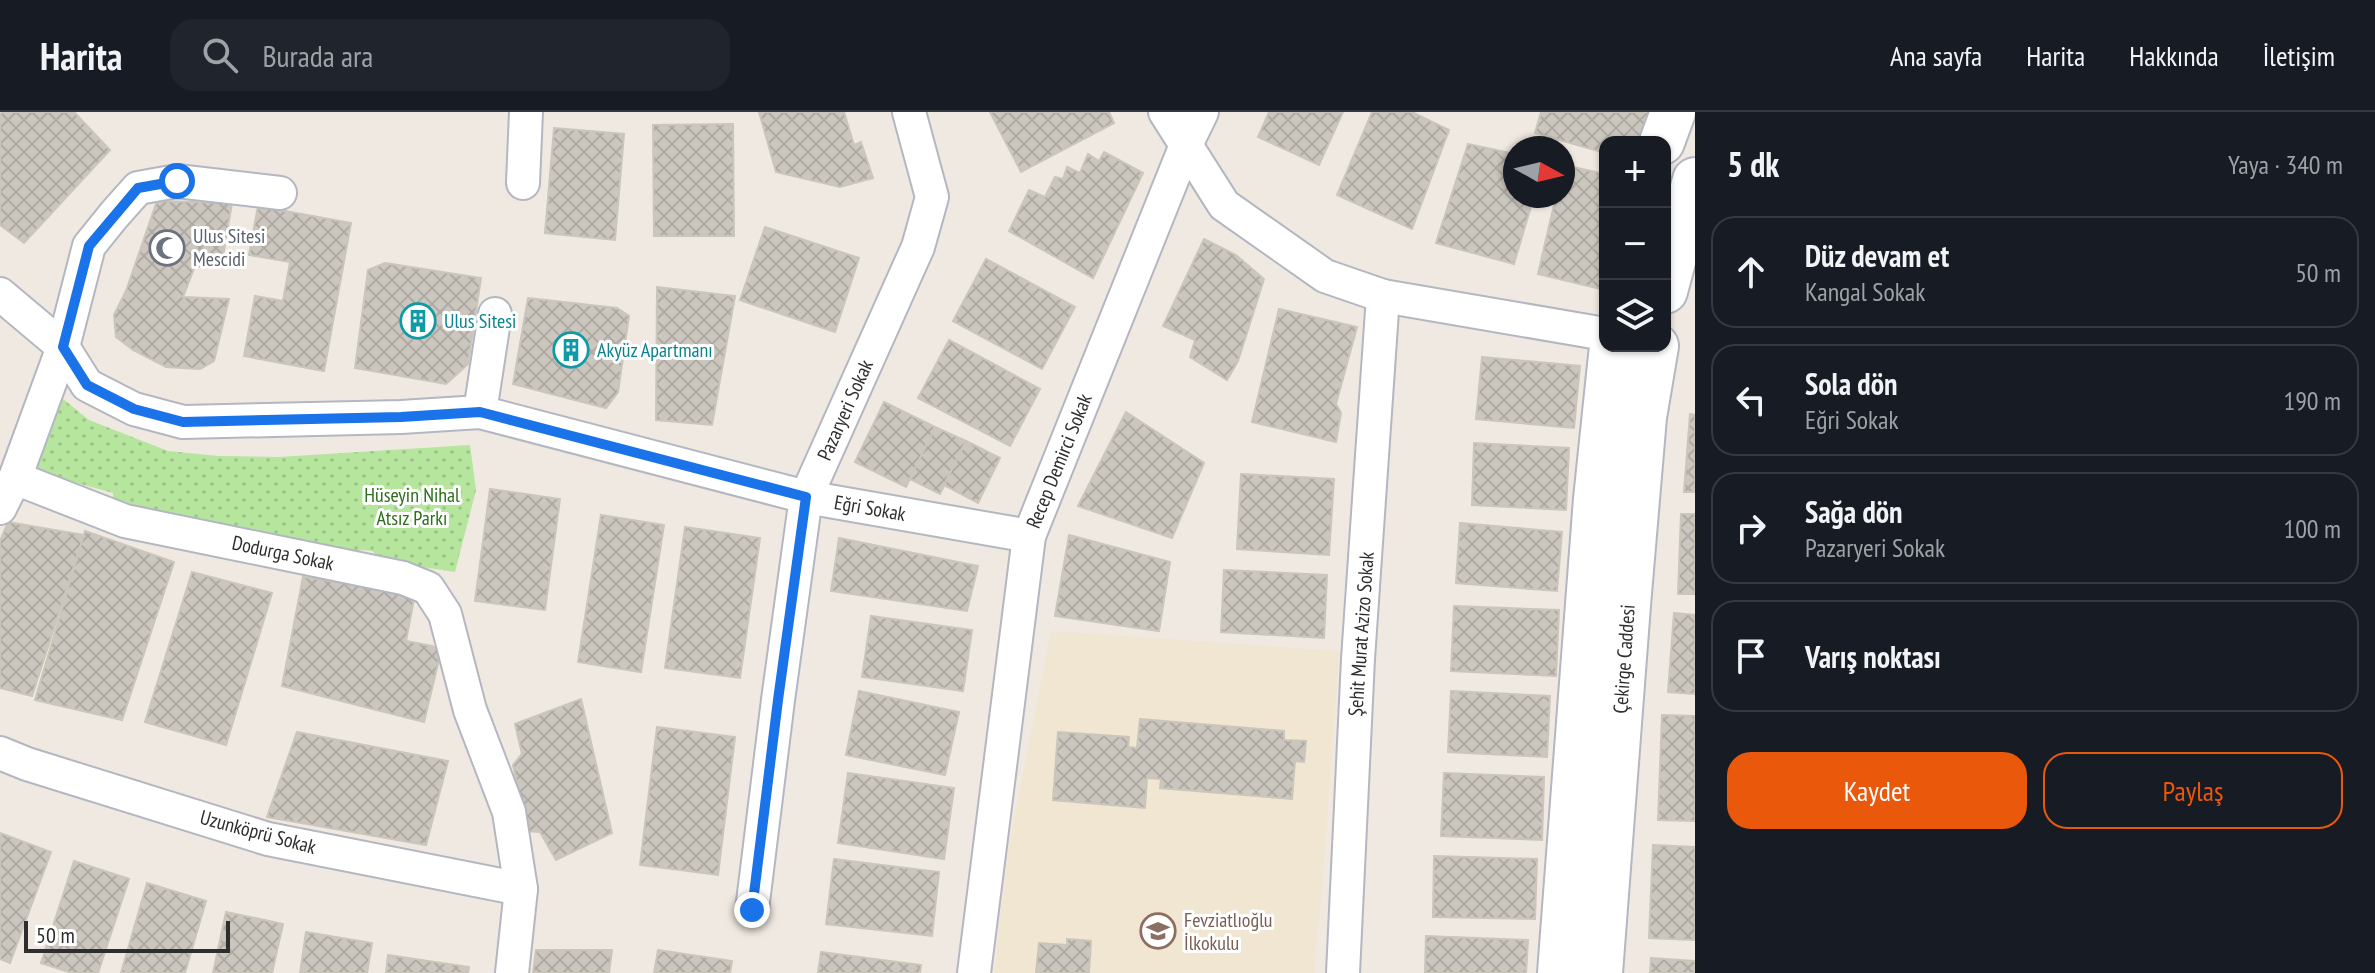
<!DOCTYPE html>
<html lang="tr">
<meta charset="utf-8">
<style>
:root{--surface:#171b24;--page:#20242c;--text:#f1f3f6;--muted:#9ea1a6;--line:#363941;--accent:#ea580c}
body{margin:0;font-family:"PT Sans Narrow",sans-serif;background:var(--page);color:var(--text)}
.controls{position:absolute;right:24px;top:24px;display:grid;overflow:hidden;border-radius:16px;box-shadow:0 2px 6px #0004}
.controls button{width:72px;height:72px;display:grid;place-items:center;padding:0;border:0;border-bottom:2px solid var(--line);background:var(--surface);color:var(--text);font:40px sans-serif}
.compass{position:absolute;left:1503px;top:24px;width:72px;height:72px;border-radius:50%;background:var(--surface);box-shadow:0 2px 6px #0004;rotate:98deg}
.scale{position:absolute;left:24px;bottom:20px;width:206px;box-sizing:border-box;padding-left:8px;border:4px solid #2e2e2e;border-top:0;font-size:22px;line-height:28px;white-space:nowrap;color:#2e2e2e;-webkit-text-stroke:6px #fff;paint-order:stroke}
.stop{position:absolute;width:24px;height:24px;margin:-18px;border:6px solid #1a73e8;border-radius:50%;background:#fff}
.stop.end{background:#1a73e8;border-color:#fff;box-shadow:0 2px 8px #0008}
.list{margin:0;padding:0;list-style:none}
h2{display:flex;justify-content:space-between;align-items:center;height:104px;margin:0;padding:0 32px;font-size:34px}
h2 small{font-size:26px;font-weight:400;color:var(--muted)}
.list li{display:grid;grid-template-columns:52px 1fr auto;gap:24px;align-items:center;box-sizing:border-box;height:112px;margin:0 16px 16px;padding:0 16px;border:2px solid var(--line);border-radius:24px}
.list b{display:block;font-size:30px;white-space:nowrap}
.list p{margin:0;font-size:26px;white-space:nowrap;color:var(--muted)}
.list em{font-size:26px;font-style:normal;color:var(--muted)}
.actions{display:flex;gap:16px;padding:24px 32px}
.actions a{flex:1;padding:18px 0;border:2px solid var(--accent);border-radius:24px;text-align:center;font-size:28px;color:var(--accent)}
.actions .main{background:var(--accent);color:#fff}
.icon{flex:none;width:44px;height:44px;fill:none;stroke:currentColor;stroke-width:2;stroke-linecap:round;stroke-linejoin:round}
.map{position:relative;flex:none;width:1695px;height:861px;overflow:hidden}
header{display:flex;align-items:center;gap:48px;box-sizing:border-box;height:112px;padding:0 40px;background:var(--surface);border-bottom:2px solid var(--line)}
header strong{font-size:38px}
nav{display:flex;gap:44px;margin-inline-start:auto;font-size:28px}
.search{width:560px;height:72px;background:var(--page);display:flex;align-items:center;gap:20px;box-sizing:border-box;padding:0 28px;border-radius:24px;color:var(--muted);font-size:30px}
main{display:flex}
aside{flex:1;background:var(--surface)}
.map>svg:first-child{display:block}
.education{fill:#f0e6d1}
.park{fill:url(#park-dots)}
.building{fill:url(#building-cross-hatch);stroke:#cbc5ba;stroke-width:2}
.lines{fill:none;stroke-linecap:round;stroke-linejoin:round}
.street-casing{stroke:#b4b7c1;stroke-width:36}
.secondary-casing{stroke:#b4b7c1;stroke-width:48}
.street{stroke:#fff;stroke-width:32}
.secondary{stroke:#fff;stroke-width:44}
.route{stroke:#1a73e8;stroke-width:10}
.labels{text-anchor:middle;dominant-baseline:central;stroke-width:6;stroke-linejoin:round;paint-order:stroke}
.worship-label{font-size:20px;fill:#5b616d;stroke:#fff;text-anchor:start}
.culture-label{font-size:20px;fill:#0d838f;stroke:#fff;text-anchor:start}
.street-label{font-size:20px;fill:#2e2e2e;stroke:#fff}
.park-label{font-size:20px;fill:#2c6e1b;stroke:#fff}
.education-label{font-size:20px;fill:#785e54;stroke:#fff;text-anchor:start}
</style>
<header>
<strong>Harita</strong>
<div class="search"><svg class="icon" aria-label="search" viewBox="0 0 24 24"><circle cx="10" cy="10" r="6"/><path d="M15 15l6 6"/></svg>Burada ara</div>
<nav><a>Ana sayfa</a><a>Harita</a><a>Hakkında</a><a>İletişim</a></nav>
</header>
<main>
<div class="map">
<svg width="1695" height="861" viewBox="0 0 1695 861">
<defs>
<pattern id="park-dots" width="8" height="8" patternUnits="userSpaceOnUse" patternTransform="scale(2)"><rect width="8" height="8" fill="#b6e59e"/><path d="M2 2h.1M6 6h.1" fill="none" stroke="#9dc588" stroke-width="1.8" stroke-linecap="round"/></pattern>
<pattern id="building-cross-hatch" width="8" height="8" patternUnits="userSpaceOnUse" patternTransform="scale(2)"><rect width="8" height="8" fill="#cbc7bf"/><path d="M0 0l8 8M0 8l8-8" fill="none" stroke="#afaba4"/></pattern>
</defs>
<rect width="100%" height="100%" fill="#efe9e1"/>
<polygon class="education" points="1051,519 1339,539 1322,777 1314,861 994,861 1008,739"/>
<polygon class="park" points="57,282 89,308 168,339 218,344 279,345 470,333 476,378 455,460 383,449 372,439 361,438 353,441 113,394 113,381 27,357"/>
<g class="building">
<polygon points="2,0 74,0 110,38 24,131 0,113 0,3"/>
<polygon points="759,0 844,0 854,33 861,30 873,66 840,75 776,60"/>
<polygon points="990,0 1109,0 1114,11 1021,60"/>
<polygon points="1269,0 1343,0 1319,53 1258,25"/>
<polygon points="1372,0 1412,0 1449,18 1412,117 1337,83"/>
<polygon points="1541,0 1651,0 1642,30 1605,30 1605,41 1535,21"/>
<polygon points="733,12 734,124 654,124 653,13"/>
<polygon points="554,16 624,22 615,128 545,121"/>
<polygon points="1468,32 1515,42 1515,84 1534,84 1514,152 1436,131"/>
<polygon points="1104,40 1143,61 1093,166 1009,119 1029,78 1045,85 1055,65 1063,67 1067,55 1080,61 1088,42 1099,49"/>
<polygon points="1564,53 1605,62 1605,161 1601,177 1538,162 1556,84 1563,84"/>
<polygon points="157,89 232,91 222,150 211,156 195,154 183,185 229,187 214,249 200,257 166,255 133,238 116,225 114,203 126,179"/>
<polygon points="258,94 351,111 324,259 244,244 255,184 283,189 290,150 249,143"/>
<polygon points="765,115 859,146 835,220 740,188"/>
<polygon points="1204,127 1236,143 1264,167 1238,249 1227,268 1190,245 1195,228 1163,214"/>
<polygon points="986,147 1075,195 1042,257 953,209"/>
<polygon points="385,151 481,166 468,252 446,272 355,256 368,158"/>
<polygon points="657,175 735,184 712,313 656,308"/>
<polygon points="528,186 617,196 629,204 618,280 606,296 513,272"/>
<polygon points="1279,197 1357,215 1336,292 1341,301 1336,330 1252,310"/>
<polygon points="949,228 1040,277 1010,334 918,286"/>
<polygon points="1482,245 1580,254 1574,316 1476,307"/>
<polygon points="884,290 935,315 906,375 855,350"/>
<polygon points="1126,300 1204,351 1172,426 1078,394"/>
<polygon points="1690,302 1695,303 1695,380 1684,380"/>
<polygon points="935,315 966,329 940,382 910,367"/>
<polygon points="966,329 1000,346 978,391 944,373"/>
<polygon points="1474,331 1569,336 1566,398 1472,393"/>
<polygon points="1241,362 1334,367 1329,443 1237,437"/>
<polygon points="490,377 560,387 545,498 475,489"/>
<polygon points="1681,402 1695,402 1695,482 1678,482"/>
<polygon points="601,403 664,413 641,560 578,550"/>
<polygon points="8,410 84,423 32,584 0,576 0,429"/>
<polygon points="1460,411 1562,420 1557,479 1456,471"/>
<polygon points="685,415 760,426 740,566 665,556"/>
<polygon points="85,419 174,450 122,608 35,588"/>
<polygon points="1069,423 1170,450 1159,519 1055,504"/>
<polygon points="839,426 978,454 967,499 831,479"/>
<polygon points="1224,458 1327,463 1324,526 1221,520"/>
<polygon points="192,460 272,481 226,633 145,610"/>
<polygon points="303,465 415,482 406,529 432,534 441,539 424,610 282,574"/>
<polygon points="1454,494 1559,498 1556,564 1451,559"/>
<polygon points="1674,501 1695,503 1695,582 1668,580"/>
<polygon points="871,504 972,518 963,579 862,565"/>
<polygon points="859,579 959,600 945,663 846,643"/>
<polygon points="1451,579 1550,584 1547,645 1448,640"/>
<polygon points="581,587 612,721 556,748 540,720 528,719 513,653 522,642 515,612"/>
<polygon points="1662,603 1695,604 1695,709 1658,708"/>
<polygon points="1140,607 1284,619 1284,628 1306,629 1304,650 1295,649 1292,687 1160,676 1161,667 1147,666 1145,696 1053,688 1058,620 1129,625 1128,635 1137,636"/>
<polygon points="657,615 735,625 718,763 640,753"/>
<polygon points="297,620 448,649 426,733 267,705"/>
<polygon points="848,661 954,676 944,747 838,731"/>
<polygon points="1444,661 1544,665 1542,728 1441,724"/>
<polygon points="0,721 51,740 10,851 0,847"/>
<polygon points="1653,733 1695,735 1695,828 1649,826"/>
<polygon points="1434,744 1537,747 1535,807 1433,805"/>
<polygon points="834,747 939,760 932,824 826,812"/>
<polygon points="74,749 129,767 98,861 72,861 41,851"/>
<polygon points="147,771 206,789 185,861 121,861"/>
<polygon points="226,800 283,812 272,861 213,861"/>
<polygon points="306,820 372,831 367,861 300,861"/>
<polygon points="1426,824 1528,828 1526,861 1425,861"/>
<polygon points="1067,827 1091,829 1089,861 1036,861 1039,831 1067,833"/>
<polygon points="536,838 612,838 609,861 533,861"/>
<polygon points="658,838 732,849 730,861 654,861"/>
<polygon points="821,840 921,853 920,861 818,861"/>
<polygon points="388,843 469,855 468,861 386,861"/>
<polygon points="1651,846 1695,849 1695,861 1650,861"/>
</g>
<g class="lines">
<defs>
<g id="street">
<polyline points="1165,0 1224,93 1325,164 1383,184 1605,222"/>
<polyline points="523,71 526,0"/>
<polyline points="0,182 63,235 87,273 134,297 183,310 401,305 480,300 806,385 1029,424"/>
<polyline points="480,300 495,202"/>
<polyline points="15,366 125,409 403,466 428,476 445,502 470,598 509,700 521,777 512,861"/>
<polyline points="0,396 15,366 63,235 89,134 114,103 138,76 177,69 280,81"/>
<polyline points="0,641 27,652 268,727 521,777"/>
<polyline points="752,798 778,588 806,385 918,135 932,85 909,0"/>
<polyline points="974,861 1029,424 1186,33 1202,0"/>
<polyline points="1343,861 1358,547 1383,184"/>
</g>
<g id="secondary">
<polyline points="1662,30 1673,0"/>
<polyline points="1665,179 1695,68"/>
<polyline points="1560,861 1596,387 1612,234"/>
<polyline points="1600,861 1628,493 1644,305 1656,234"/>
</g>
</defs>
<use href="#street" class="street-casing"/>
<use href="#secondary" class="secondary-casing"/>
<use href="#street" class="street"/>
<use href="#secondary" class="secondary"/>
</g>
<g class="lines">
<polyline class="route" points="177,69 138,76 89,134 63,235 87,273 134,297 183,310 401,305 480,300 806,385 778,588 752,798"/>
</g>
<defs>
<symbol id="mosque-ring" viewBox="-11 -11 22 22"><circle r="9.5" fill="#fff" stroke="#6b7280" stroke-width="1.5"/><path d="M3.5-4.9A6 6 0 1 0 3.5 4.9A5 5 0 1 1 3.5-4.9Z" fill="#6b7280"/></symbol>
<symbol id="building-ring" viewBox="-11 -11 22 22"><circle r="9.5" fill="#fff" stroke="#0f9aa8" stroke-width="1.5"/><path d="M-4-6H4V6H1V3H-1V6H-4ZM-2.5-4.3h1.7v1.8h-1.7ZM.8-4.3h1.7v1.8H.8ZM-2.5-1h1.7V.8h-1.7ZM.8-1h1.7V.8H.8Z" fill="#0f9aa8"/></symbol>
<symbol id="school-ring" viewBox="-11 -11 22 22"><circle r="9.5" fill="#fff" stroke="#8d6e63" stroke-width="1.5"/><path d="M0-5L7-2L0 1L-7-2ZM-4 1L0 2.5L4 1V4Q0 6-4 4Z" fill="#8d6e63"/></symbol>
</defs>
<g fill-rule="evenodd">
<use href="#mosque-ring" x="147" y="116" width="40" height="40"/>
<use href="#building-ring" x="398" y="189" width="40" height="40"/>
<use href="#building-ring" x="551" y="218" width="40" height="40"/>
<use href="#school-ring" x="1138" y="799" width="40" height="40"/>
</g>
<g class="labels">
<g class="worship-label">
<text x="193" y="124">Ulus Sitesi<tspan x="193" dy="23">Mescidi</tspan></text>
</g>
<g class="culture-label">
<text x="444" y="209">Ulus Sitesi</text>
<text x="597" y="238">Akyüz Apartmanı</text>
</g>
<g class="street-label">
<text transform="translate(845 298) rotate(-66)">Pazaryeri Sokak</text>
<text transform="translate(1059 349) rotate(-68)">Recep Demirci Sokak</text>
<text transform="translate(870 396) rotate(10)">Eğri Sokak</text>
<text transform="translate(283 441) rotate(12)">Dodurga Sokak</text>
<text transform="translate(1361 522) rotate(-86)">Şehit Murat Azizo Sokak</text>
<text transform="translate(1624 547) rotate(-86)">Çekirge Caddesi</text>
<text transform="translate(258 720) rotate(15)">Uzunköprü Sokak</text>
</g>
<g class="park-label">
<text x="412" y="383">Hüseyin Nihal<tspan x="412" dy="23">Atsız Parkı</tspan></text>
</g>
<g class="education-label">
<text x="1184" y="808">Fevziatlıoğlu<tspan x="1184" dy="23">İlkokulu</tspan></text>
</g>
</g>
</svg>
<div class="controls">
<button>+</button>
<button>−</button>
<button><svg class="icon" aria-label="layers" viewBox="0 0 24 24"><path d="M12 4l9 5-9 5-9-5zM3 14l9 5 9-5"/></svg></button>
</div>
<svg class="compass" viewBox="-18 -18 36 36"><path d="M0-13l5 13h-10z" fill="#e53935"/><path d="M0 13l5-13h-10z" fill="#9ea1a6"/></svg>
<div class="scale">50 m</div>
<div class="stop" style="left:177px;top:69px"></div>
<div class="stop end" style="left:752px;top:798px"></div>
</div>
<aside>
<h2>5 dk<small>Yaya · 340 m</small></h2>
<ul class="list">
<li><svg class="icon" aria-label="ahead" viewBox="0 0 24 24"><path d="M12 20V5M6 11l6-6 6 6"/></svg><div><b>Düz devam et</b><p>Kangal Sokak</p></div><em>50 m</em></li>
<li><svg class="icon" aria-label="left" viewBox="0 0 24 24"><path d="M17 20v-9H6M10 6l-5 5 5 5"/></svg><div><b>Sola dön</b><p>Eğri Sokak</p></div><em>190 m</em></li>
<li><svg class="icon" aria-label="right" viewBox="0 0 24 24"><path d="M7 20v-9h11M14 6l5 5-5 5"/></svg><div><b>Sağa dön</b><p>Pazaryeri Sokak</p></div><em>100 m</em></li>
<li><svg class="icon" aria-label="arrive" viewBox="0 0 24 24"><path d="M6 21V4h12l-3 4 3 4H6"/></svg><div><b>Varış noktası</b></div></li>
</ul>
<div class="actions"><a class="main">Kaydet</a><a>Paylaş</a></div>
</aside>
</main>
